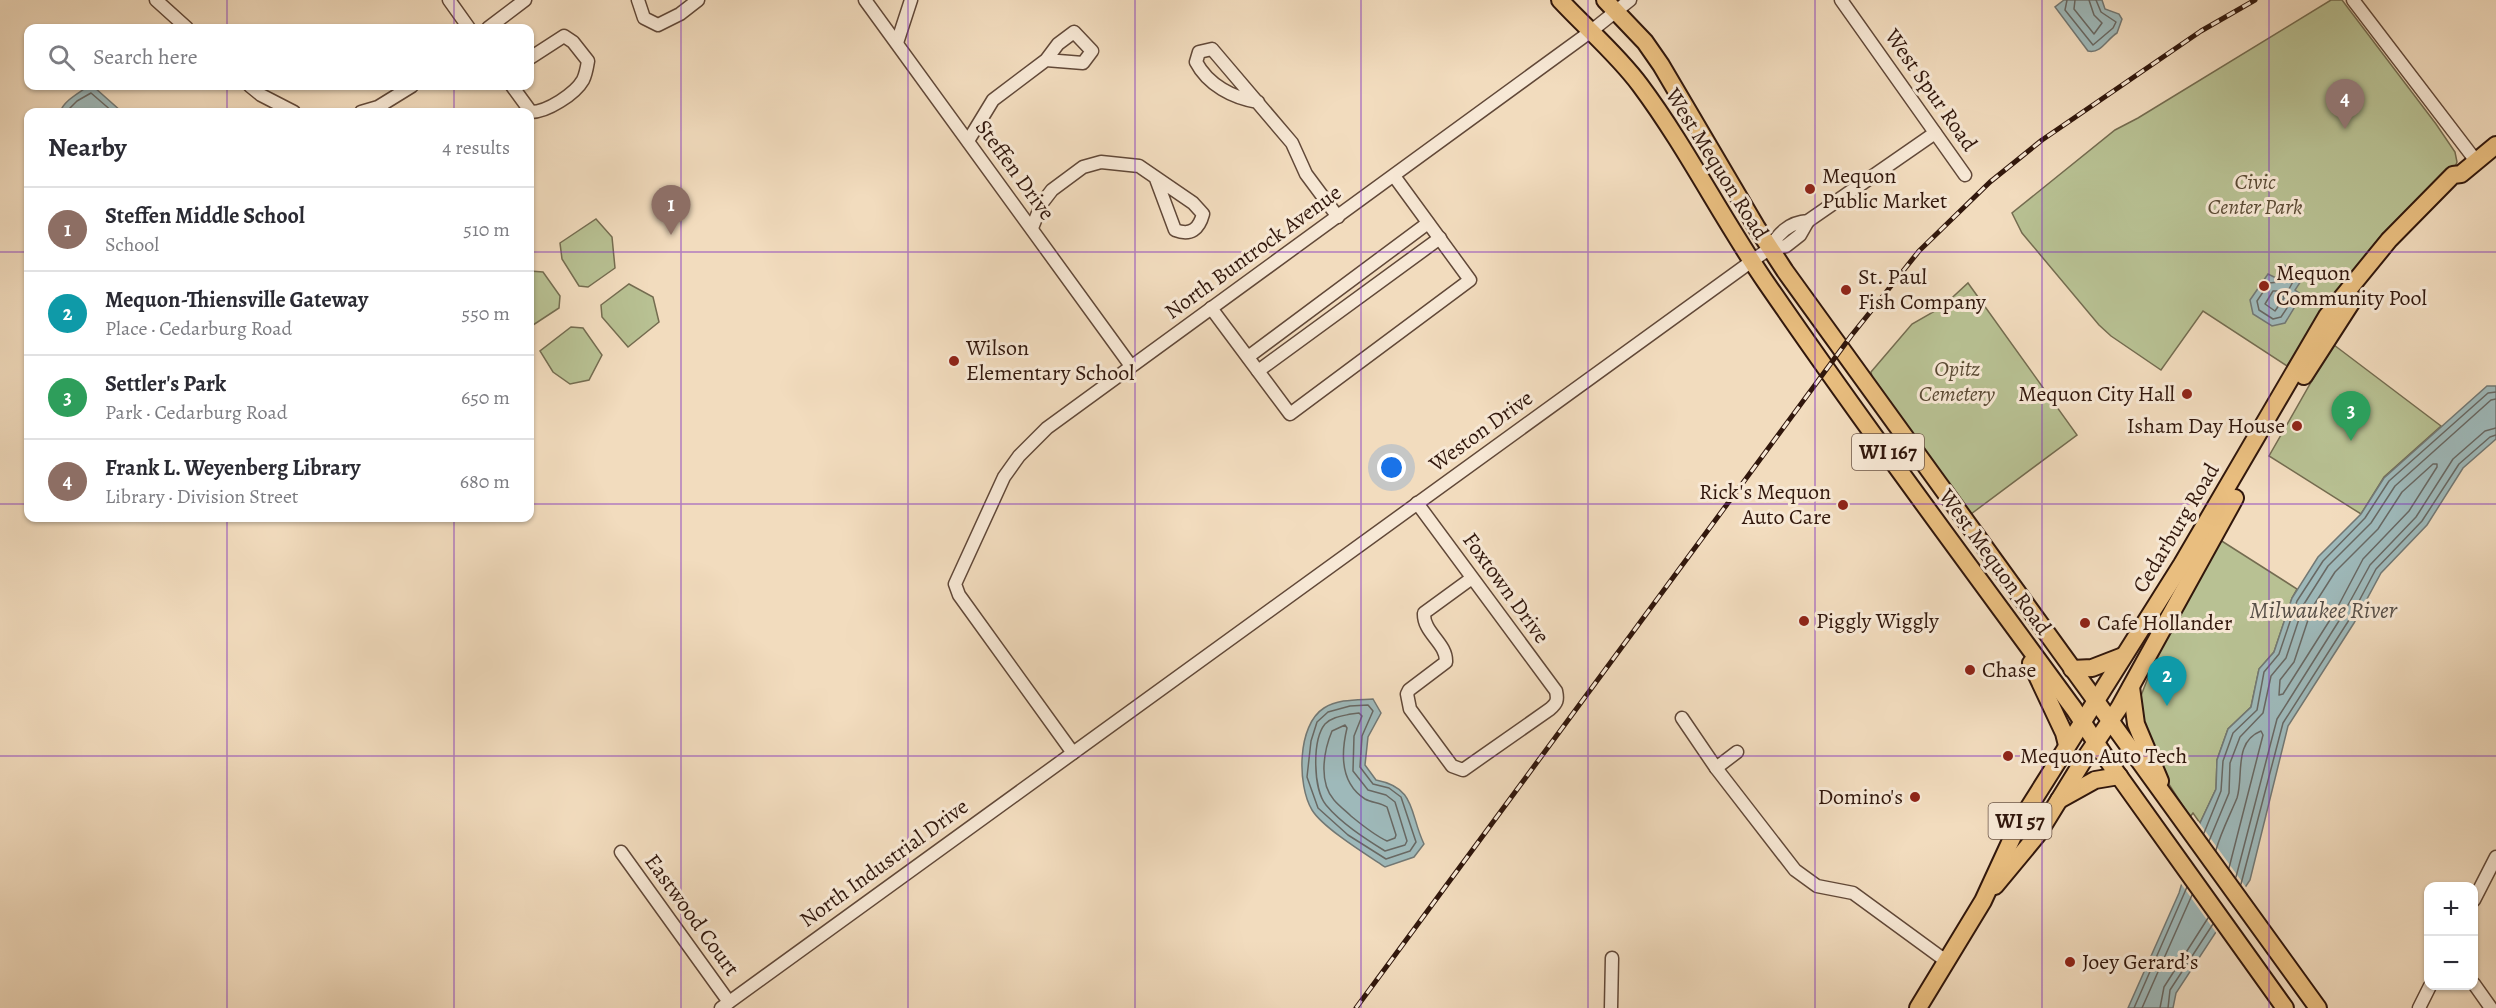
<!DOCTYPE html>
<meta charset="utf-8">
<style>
:root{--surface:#fff;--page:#f2f2f3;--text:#2b2b33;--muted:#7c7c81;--line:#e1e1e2;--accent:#8f2418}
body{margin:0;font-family:Alegreya,serif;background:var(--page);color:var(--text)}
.controls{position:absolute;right:18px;bottom:18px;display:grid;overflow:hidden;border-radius:12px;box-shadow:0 2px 4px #0004}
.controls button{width:54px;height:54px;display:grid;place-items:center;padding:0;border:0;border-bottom:2px solid var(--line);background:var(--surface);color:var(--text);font:30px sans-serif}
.you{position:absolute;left:1392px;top:468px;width:21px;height:21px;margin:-15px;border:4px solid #fff;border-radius:50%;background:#1a73e8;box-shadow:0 0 0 9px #1a73e833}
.badge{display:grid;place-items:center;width:39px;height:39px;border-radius:50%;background:var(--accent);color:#fff;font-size:20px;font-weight:700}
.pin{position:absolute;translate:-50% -50px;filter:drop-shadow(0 2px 3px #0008)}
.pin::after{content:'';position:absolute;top:32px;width:21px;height:18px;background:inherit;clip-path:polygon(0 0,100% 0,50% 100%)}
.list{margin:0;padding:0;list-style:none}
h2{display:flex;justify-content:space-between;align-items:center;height:78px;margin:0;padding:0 24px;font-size:26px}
h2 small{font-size:20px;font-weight:400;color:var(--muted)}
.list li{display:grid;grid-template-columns:39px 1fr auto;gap:18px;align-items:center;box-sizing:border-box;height:84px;padding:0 24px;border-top:2px solid var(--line)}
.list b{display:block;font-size:22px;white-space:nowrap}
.list p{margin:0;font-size:20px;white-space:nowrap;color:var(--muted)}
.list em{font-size:20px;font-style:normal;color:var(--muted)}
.icon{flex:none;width:33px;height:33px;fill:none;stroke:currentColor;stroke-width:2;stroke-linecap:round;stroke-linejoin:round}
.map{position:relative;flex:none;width:2496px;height:1008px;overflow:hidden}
.search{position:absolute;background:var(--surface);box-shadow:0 2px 4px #0004;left:24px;top:24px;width:510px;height:66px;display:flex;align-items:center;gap:15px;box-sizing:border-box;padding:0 21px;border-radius:12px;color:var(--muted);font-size:22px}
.panel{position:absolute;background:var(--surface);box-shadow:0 2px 4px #0004;left:24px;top:108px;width:510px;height:414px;border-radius:12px}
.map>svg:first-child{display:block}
.green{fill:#b8c193;stroke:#746c50;stroke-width:1.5}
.water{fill:#9eb9ba;stroke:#727874;stroke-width:1.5}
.pier{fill:#f2dcbe}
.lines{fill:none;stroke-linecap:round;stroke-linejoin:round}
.shore{stroke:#686863;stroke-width:1.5}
.minor-casing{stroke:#614838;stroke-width:15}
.major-casing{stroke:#31170c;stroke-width:20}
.minor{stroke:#f7e8d5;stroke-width:12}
.major{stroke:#e9be7f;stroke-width:16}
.rail-casing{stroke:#31170c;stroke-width:5}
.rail{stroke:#f7e8d5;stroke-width:3;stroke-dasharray:9;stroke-linecap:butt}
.grid{fill:none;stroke:#7b2cbf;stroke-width:1.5;stroke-opacity:0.55}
.poi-dot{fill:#8f2418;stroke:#f7e8d5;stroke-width:2}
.labels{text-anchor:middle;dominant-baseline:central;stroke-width:6;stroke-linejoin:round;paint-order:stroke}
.shield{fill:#f7e8d5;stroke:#6c5648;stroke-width:1.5}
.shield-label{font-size:21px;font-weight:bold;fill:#31170c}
.street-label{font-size:22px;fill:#31170c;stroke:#f7e8d5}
.poi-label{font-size:22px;fill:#31170c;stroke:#f7e8d5;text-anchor:start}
.park-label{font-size:22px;font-style:italic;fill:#5a4a34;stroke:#f7e8d5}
.water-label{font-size:24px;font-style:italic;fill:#575049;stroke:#f7e8d5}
</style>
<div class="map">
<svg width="2496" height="1008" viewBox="0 0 2496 1008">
<rect width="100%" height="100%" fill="#f2dcbe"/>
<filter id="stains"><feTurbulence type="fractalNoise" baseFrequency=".00333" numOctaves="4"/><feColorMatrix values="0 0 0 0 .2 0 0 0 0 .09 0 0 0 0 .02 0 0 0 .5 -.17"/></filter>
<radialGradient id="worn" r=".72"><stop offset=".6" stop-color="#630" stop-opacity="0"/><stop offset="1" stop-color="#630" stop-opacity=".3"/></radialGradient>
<g class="green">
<polygon points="2331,0 2342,0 2436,124 2455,152 2457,162 2454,170 2388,233 2383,233 2339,289 2287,366 2203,311 2161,370 2111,336 2099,325 2022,233 2012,213 2115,130 2138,118"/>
<polygon points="596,219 612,237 615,268 588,287 579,286 562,259 560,243"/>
<polygon points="530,271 543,272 560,296 559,308 530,327"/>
<polygon points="1968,283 2077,435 1971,514 1872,377 1871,372 1912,324 1942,307"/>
<polygon points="629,284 653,297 659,322 628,347 602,317 601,305"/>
<polygon points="571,327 583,328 602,355 589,380 570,384 553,372 540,351"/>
<polygon points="2334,345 2441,426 2384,477 2361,514 2269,456 2318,370"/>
<polygon points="2217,538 2297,589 2292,598 2274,652 2259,669 2251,707 2228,729 2217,760 2216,789 2200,823 2193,813 2190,817 2163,775 2137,706 2156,657"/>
</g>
<g class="water">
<path d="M2064 0H2102L2105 9 2119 14 2122 19 2117 33C2107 39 2101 54 2088 51L2055 7Z"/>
<path d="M87 87 95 88 122 112H60C64 101 77 94 87 87Z"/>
<polygon points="2284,265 2302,275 2303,278 2295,290 2302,295 2285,323 2272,326 2253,314 2250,300 2268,274 2276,278"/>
<polygon points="2487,386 2496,386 2496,439 2463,468 2427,525 2381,573 2354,623 2288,726 2250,880 2176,993 2173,1008 2128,1008 2179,893 2200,823 2216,789 2217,760 2228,729 2251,707 2259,669 2274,652 2292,598 2318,557 2361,514 2384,478"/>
<path d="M1373 699 1381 713 1368 737 1365 765 1376 780C1417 788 1409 813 1424 844L1414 857 1385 867C1367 855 1323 828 1312 810 1297 785 1297 725 1324 708 1338 699 1357 700 1373 699Z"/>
</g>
<polygon class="pier" points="2198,821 2248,890 2217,934 2179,881"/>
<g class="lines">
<g class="shore">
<polyline points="2067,0 2065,10 2093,45 2113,28 2116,22 2101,12 2096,0"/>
<polyline points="2075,0 2074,9 2094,34 2102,23 2094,15 2089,0"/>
<polyline points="66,112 77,101 91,93 113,112"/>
<polygon points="2287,273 2295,278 2289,289 2293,299 2281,317 2273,319 2259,310 2257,301 2269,283 2279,282"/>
<polygon points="2273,291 2281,291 2284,298 2275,311 2265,304"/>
<polygon points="2433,464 2437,464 2437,467 2409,511 2363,559 2335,612 2283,694 2279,695 2280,680 2294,662 2312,608 2335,572 2378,529 2402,492"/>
<polygon points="1350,706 1368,705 1373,711 1362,736 1360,767 1373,784 1389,788 1401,797 1416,842 1410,851 1386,859 1348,835 1318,808 1307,777 1311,741 1317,722 1328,712"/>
<path d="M1351 714 1359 713 1362 716 1354 736 1353 771 1368 790 1386 795 1395 802 1407 841 1405 845 1385 851C1364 838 1341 823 1326 805 1313 789 1312 740 1325 724 1332 717 1342 716 1351 714Z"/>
<path d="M1345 725 1347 728C1341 753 1340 783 1365 799 1372 803 1380 802 1387 807L1396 835 1395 838 1387 841C1374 835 1362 825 1351 816 1346 811 1339 806 1334 800 1318 782 1324 750 1332 731Z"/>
<polyline points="2204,833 2221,791 2223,761 2233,733 2257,710 2264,672 2279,654 2297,601 2323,561 2365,518 2389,481 2488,393 2496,392"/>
<polyline points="2209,841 2229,793 2230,763 2240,737 2263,713 2271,676 2286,658 2304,604 2328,566 2371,523 2395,486 2491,400 2496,399"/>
<path d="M2216 850C2221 832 2230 815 2237 798 2244 776 2233 742 2261 731L2263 735 2229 868"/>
<polyline points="2236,877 2277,719 2342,616 2370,565 2416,517 2453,459 2485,431 2496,428"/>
<polyline points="2241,884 2283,723 2349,620 2376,569 2422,521 2459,464 2490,437 2496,435"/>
<polyline points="2134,1008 2187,887"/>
<polyline points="2142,1008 2192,895"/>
<polyline points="2160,1008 2164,987 2208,918"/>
<polyline points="2168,1008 2170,990 2213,924"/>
</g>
<defs>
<g id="minor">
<polyline points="156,0 187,28"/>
<polyline points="449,0 469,28"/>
<polyline points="638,0 644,18 658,25 680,14 698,0"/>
<polyline points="865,0 1131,366"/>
<polyline points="1841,0 1965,175"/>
<polyline points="2353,0 2476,161"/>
<polyline points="488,28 525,0"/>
<polyline points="897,43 911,0"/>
<polyline points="250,86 261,95 294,112"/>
<path d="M512 86 531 112C547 112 575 94 583 80 586 74 587 67 588 61L573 42 564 36 530 58"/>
<path d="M1258 102C1233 98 1208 85 1196 62L1199 52 1212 49 1292 143 1306 174 1338 217"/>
<polyline points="361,112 378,107 412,86"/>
<polyline points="968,141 993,100 1046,60 1058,44 1074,32 1092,51 1083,63 1046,60"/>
<path d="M1032 228 1042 203 1052 190 1083 167 1101 162 1139 166 1193 203 1203 214C1199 229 1191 236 1175 230L1156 179"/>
<path d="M1769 249C1778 234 1789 222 1808 221L1935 133"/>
<polyline points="1211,308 1290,414 1470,280 1394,176"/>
<polyline points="1248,357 1428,223"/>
<polyline points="1258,371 1440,238"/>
<path d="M1417 503 1556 691C1558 700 1557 703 1550 709L1463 770 1452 766 1410 709 1407 694 1409 690 1446 662C1447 643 1423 633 1424 613L1472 578"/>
<polyline points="1682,718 1716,768 1795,870 1817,886 1853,893 1946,961"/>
<polyline points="1073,753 959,595 955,584 1004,477 1019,456 1047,428 1590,32 1630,0"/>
<polyline points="1716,768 1737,752"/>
<polyline points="621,852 729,1002"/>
<polyline points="2474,900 2496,857"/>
<polyline points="2474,984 2491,1008"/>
<polyline points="721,1008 1752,261 1769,249 1786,246 1800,235 1808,221"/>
<polyline points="1611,1008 1612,958"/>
<polyline points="2419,1008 2430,986"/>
</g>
<g id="major">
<path d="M1560 0C1587 29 1617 54 1640 85 1687 148 1722 219 1767 284 1866 428 1971 568 2074 709L2106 758 2285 1008"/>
<polyline points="1605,0 1645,42 1661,65 1757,228 1785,271 2318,1008"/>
<polyline points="2304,376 2353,300"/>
<polyline points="2031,663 2064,733 2067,745"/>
<polyline points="2072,669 2092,668 2123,656"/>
<polyline points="2131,687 2136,724 2160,781"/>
<polyline points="2059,800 2095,780 2119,776"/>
<polyline points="1995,886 2038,834 2083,761 2119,708 2235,498"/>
<polyline points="1918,1008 1983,901 2019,823 2182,564 2327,316 2389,240 2453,175 2461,174 2496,145"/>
</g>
</defs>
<use href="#minor" class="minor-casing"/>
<use href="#major" class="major-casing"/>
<use href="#minor" class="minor"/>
<use href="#major" class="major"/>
<defs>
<polyline id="rail" points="1356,1008 1851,336 1919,251 1990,182 2042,140 2201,31 2255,0"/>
</defs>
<use href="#rail" class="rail-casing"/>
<use href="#rail" class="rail"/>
</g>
<path class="grid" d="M227 0V28M454 0V28M681 0V1008M908 0V1008M1135 0V1008M1361 0V1008M1588 0V1008M1815 0V1008M2042 0V1008M2269 0V1008M227 86V112M454 86V112M0 252H28M530 252H2496M0 504H28M530 504H2496M227 518V1008M454 518V1008M0 756H2496"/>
<g class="poi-dot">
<circle cx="1810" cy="189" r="6"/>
<circle cx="2264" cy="286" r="6"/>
<circle cx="1846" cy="290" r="6"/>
<circle cx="954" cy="361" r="6"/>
<circle cx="2187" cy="394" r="6"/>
<circle cx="2297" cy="426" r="6"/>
<circle cx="1843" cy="505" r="6"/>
<circle cx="1804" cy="621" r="6"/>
<circle cx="2085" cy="623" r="6"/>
<circle cx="1970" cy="670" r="6"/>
<circle cx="2008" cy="756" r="6"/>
<circle cx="1915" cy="797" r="6"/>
<circle cx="2070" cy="962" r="6"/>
</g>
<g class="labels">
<g class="shield">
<rect x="1852" y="434" width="72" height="36" rx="4.5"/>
<rect x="1988.5" y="803" width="63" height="36" rx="4.5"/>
</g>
<g class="shield-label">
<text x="1888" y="452">WI 167</text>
<text x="2020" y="821">WI 57</text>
</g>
<g class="street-label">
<text transform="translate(1931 90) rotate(55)">West Spur Road</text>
<text transform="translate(1717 164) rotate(58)">West Mequon Road</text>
<text transform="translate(1015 170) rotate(54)">Steffen Drive</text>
<text transform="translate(1253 252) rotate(-36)">North Buntrock Avenue</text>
<text transform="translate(1481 431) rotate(-36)">Weston Drive</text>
<text transform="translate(2176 528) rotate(-59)">Cedarburg Road</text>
<text transform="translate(1995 562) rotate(54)">West Mequon Road</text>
<text transform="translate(1506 588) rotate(54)">Foxtown Drive</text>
<text transform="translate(884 863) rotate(-36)">North Industrial Drive</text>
<text transform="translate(692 915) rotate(54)">Eastwood Court</text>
</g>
<g class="poi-label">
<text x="1822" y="176">Mequon<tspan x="1822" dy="25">Public Market</tspan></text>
<text x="2276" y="273">Mequon<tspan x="2276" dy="25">Community Pool</tspan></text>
<text x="1858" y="277">St. Paul<tspan x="1858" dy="25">Fish Company</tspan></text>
<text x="966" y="348">Wilson<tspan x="966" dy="25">Elementary School</tspan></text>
<text x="2175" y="394" text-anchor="end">Mequon City Hall</text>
<text x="2285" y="426" text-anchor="end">Isham Day House</text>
<text x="1831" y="492" text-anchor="end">Rick's Mequon<tspan x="1831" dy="25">Auto Care</tspan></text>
<text x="1816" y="621">Piggly Wiggly</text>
<text x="2097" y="623">Cafe Hollander</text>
<text x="1982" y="670">Chase</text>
<text x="2020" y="756">Mequon Auto Tech</text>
<text x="1903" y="797" text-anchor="end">Domino's</text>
<text x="2082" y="962">Joey Gerard’s</text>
</g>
<g class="park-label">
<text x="2255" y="182">Civic<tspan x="2255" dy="25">Center Park</tspan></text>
<text x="1957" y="369">Opitz<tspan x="1957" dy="25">Cemetery</tspan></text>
</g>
<g class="water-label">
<text x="2323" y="610">Milwaukee River</text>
</g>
</g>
<rect width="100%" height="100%" filter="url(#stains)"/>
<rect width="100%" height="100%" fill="url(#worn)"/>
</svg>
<div class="controls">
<button>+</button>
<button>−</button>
</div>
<div class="you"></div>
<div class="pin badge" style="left:671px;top:235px;background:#8d6e63">1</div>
<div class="pin badge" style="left:2167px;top:706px;background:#0f9aa8">2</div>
<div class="pin badge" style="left:2351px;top:441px;background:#2e9e5b">3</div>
<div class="pin badge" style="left:2345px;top:129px;background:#8d6e63">4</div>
<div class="search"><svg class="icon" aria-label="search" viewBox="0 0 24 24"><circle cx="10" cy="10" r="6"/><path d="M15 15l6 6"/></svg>Search here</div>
<section class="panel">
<h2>Nearby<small>4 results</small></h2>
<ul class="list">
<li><span class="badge" style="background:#8d6e63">1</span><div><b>Steffen Middle School</b><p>School</p></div><em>510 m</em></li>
<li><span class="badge" style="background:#0f9aa8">2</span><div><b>Mequon-Thiensville Gateway</b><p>Place · Cedarburg Road</p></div><em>550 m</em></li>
<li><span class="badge" style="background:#2e9e5b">3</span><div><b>Settler's Park</b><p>Park · Cedarburg Road</p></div><em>650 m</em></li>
<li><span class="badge" style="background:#8d6e63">4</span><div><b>Frank L. Weyenberg Library</b><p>Library · Division Street</p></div><em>680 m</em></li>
</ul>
</section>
</div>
